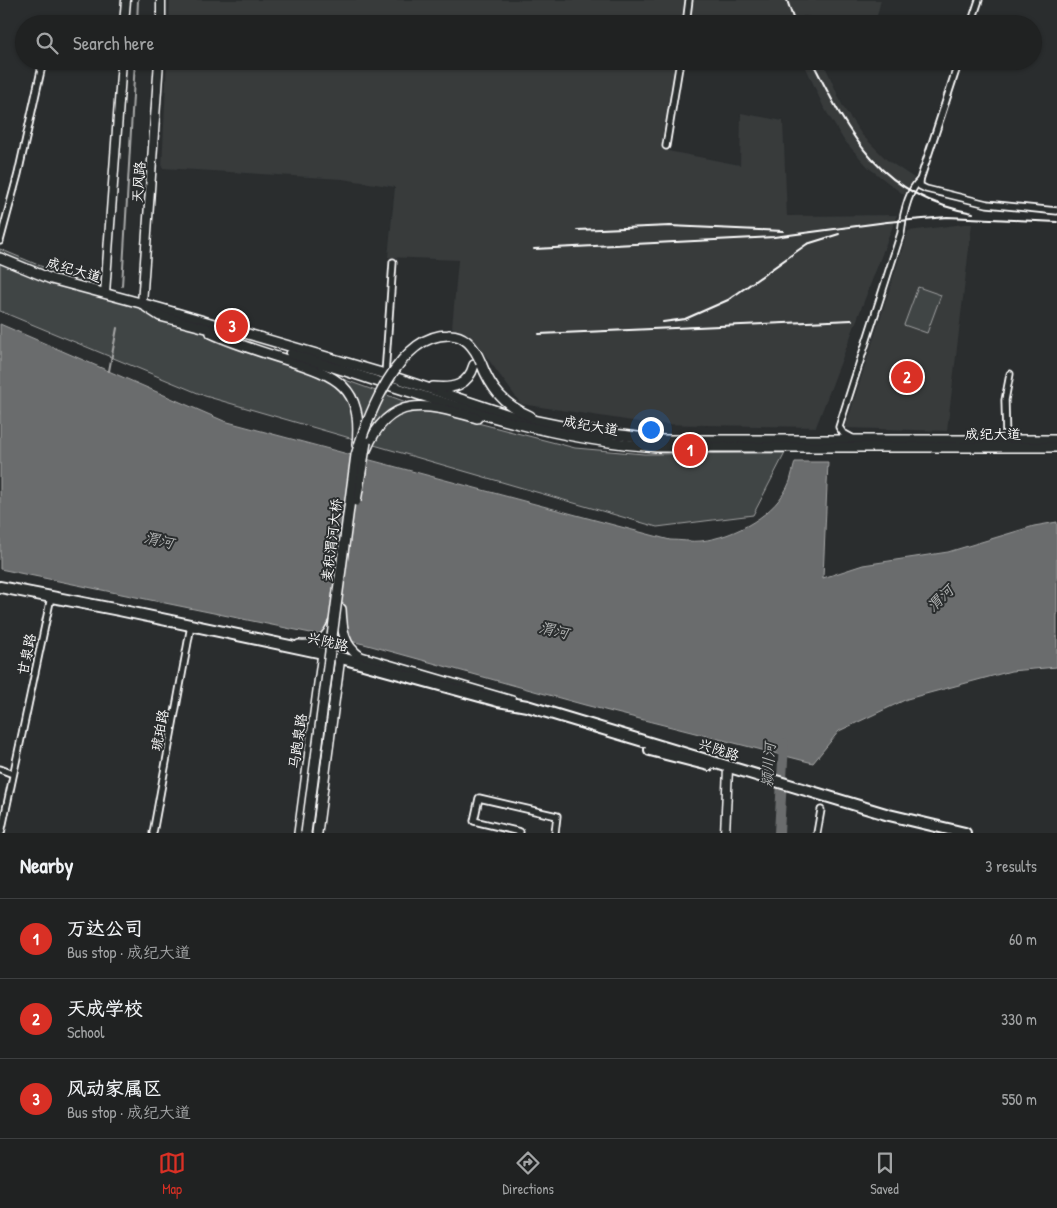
<!DOCTYPE html>
<meta charset="utf-8">
<style>
:root{--surface:#202222;--page:#2d2f2f;--text:#f1f3f6;--muted:#a2a4a5;--line:#3d3f40;--accent:#d93025}
body{margin:0;font-family:"Patrick Hand","LXGW WenKai TC",sans-serif;background:var(--page);color:var(--text)}
.you{position:absolute;left:650px;top:429px;width:18px;height:18px;margin:-12px;border:4px solid #fff;border-radius:50%;background:#1a73e8;box-shadow:0 0 0 8px #1a73e833}
.badge{display:grid;place-items:center;width:32px;height:32px;border-radius:50%;background:var(--accent);color:#fff;font-size:16px;font-weight:700}
.pin{position:absolute;translate:-50% -50%;border:2px solid #fff;box-shadow:0 1px 5px #0006}
.list{margin:0;padding:0;list-style:none}
h2{display:flex;justify-content:space-between;align-items:center;height:65px;margin:0;padding:0 20px;font-size:21px}
h2 small{font-size:16px;font-weight:400;color:var(--muted)}
.list li{display:grid;grid-template-columns:32px 1fr auto;gap:15px;align-items:center;box-sizing:border-box;height:80px;padding:0 20px;border-top:1px solid var(--line)}
.list b{display:block;font-size:19px;white-space:nowrap}
.list p{margin:0;font-size:16px;white-space:nowrap;color:var(--muted)}
.list em{font-size:16px;font-style:normal;color:var(--muted)}
.icon{flex:none;width:28px;height:28px;fill:none;stroke:currentColor;stroke-width:2;stroke-linecap:round;stroke-linejoin:round}
.map{position:relative;flex:none;width:1057px;height:833px;overflow:hidden}
.search{position:absolute;background:var(--surface);box-shadow:0 1px 4px #0004;left:15px;right:15px;top:15px;height:55px;display:flex;align-items:center;gap:12px;box-sizing:border-box;padding:0 18px;border-radius:28px;color:var(--muted);font-size:19px}
.sheet{height:305px;background:var(--surface)}
nav{display:flex;justify-content:space-around;align-items:center;box-sizing:border-box;height:70px;border-top:1px solid var(--line);background:var(--surface);font-size:14px;color:var(--muted)}
nav a{display:grid;justify-items:center;gap:2px}
nav .on{color:var(--accent)}
.map>svg:first-child{display:block}
.built{fill:#373a3b}
.green{fill:#414445;stroke:#a0a2a2}
.water{fill:#6a6c6d;stroke:#a6a7a7}
.lines{fill:none;stroke-linecap:round;stroke-linejoin:round}
.stream{stroke:#a6a7a7;stroke-width:2}
.river{stroke:#6a6c6d;stroke-width:10}
.street-casing{stroke:#fff;stroke-width:9}
.secondary-casing{stroke:#fff;stroke-width:11}
.primary-casing{stroke:#fff;stroke-width:12}
.highway-casing{stroke:#fff;stroke-width:14}
.street{stroke:#2a2d2e;stroke-width:5.5}
.secondary{stroke:#2a2d2e;stroke-width:8}
.primary{stroke:#2a2d2e;stroke-width:9}
.highway{stroke:#2a2d2e;stroke-width:10}
.rail{stroke:#fff;stroke-width:2}
.primary-bridge-casing{stroke:#fff;stroke-width:12;stroke-linecap:butt}
.primary-bridge{stroke:#2a2d2e;stroke-width:9}
.labels{text-anchor:middle;dominant-baseline:central;stroke-width:4;stroke-linejoin:round;paint-order:stroke}
.street-label{font-size:14px;fill:#fff;stroke:#2a2d2e}
.water-label{font-size:15px;font-style:italic;fill:#b4b6b6;stroke:#2a2d2e}
</style>
<div class="map">
<svg width="1057" height="833" viewBox="0 0 1057 833">
<rect width="100%" height="100%" fill="#2a2d2e"/>
<filter id="ink" filterUnits="userSpaceOnUse"><feTurbulence type="fractalNoise" baseFrequency=".02" numOctaves="2"/><feDisplacementMap in="SourceGraphic" scale="10" xChannelSelector="R" yChannelSelector="G"/><feConvolveMatrix kernelMatrix="1 2 1 2 8 2 1 2 1" color-interpolation-filters="sRGB"/></filter>
<g filter="url(#ink)">
<g class="built">
<polygon points="170,0 881,0 875,24 858,24 803,16 806,24 707,24 683,20 683,24 169,24"/>
<polygon points="167,61 677,61 663,150 740,165 741,113 783,121 787,216 897,215 816,427 652,424 521,404 471,336 452,328 458,260 388,257 395,187 342,179 162,168"/>
<polygon points="803,61 823,61 843,107 862,135 887,160 914,178 904,195 869,168 843,139 823,106"/>
<polygon points="964,224 972,224 947,431 845,428 908,231"/>
</g>
<g class="green">
<polygon points="0,249 105,293 431,411 575,448 644,454 785,453 753,515 657,527 205,396 0,311"/>
<polygon points="918,287 941,295 927,333 904,325"/>
</g>
<path class="water" d="M0 324 224 421 670 540C680 540 691 542 701 541 734 537 777 515 790 481 792 475 793 468 795 462H828L823 578 863 565 948 552 1034 526 1057 522V667L1011 671 907 699 839 731 813 763 585 705 364 644 0 569Z"/>
<g class="lines">
<g class="stream">
<polyline points="137,24 138,0"/>
<polyline points="122,286 135,61"/>
<polyline points="109,371 117,328"/>
</g>
<polyline class="river" points="779,833 784,743"/>
<defs>
<g id="street">
<polyline points="686,24 689,0"/>
<polyline points="971,24 979,0"/>
<polyline points="959,61 920,180 920,186 926,189 987,204 1057,211"/>
<polyline points="666,146 680,61"/>
<polyline points="0,241 18,174 42,66"/>
<polyline points="385,374 393,262"/>
<path d="M852 438 843 433 839 427 901 233C903 216 907 192 920 180"/>
<polyline points="1006,440 1005,400 1010,374"/>
<polyline points="0,769 13,774"/>
<polyline points="520,832 474,821 479,798 557,816 555,833"/>
<polyline points="1,833 51,597"/>
<polyline points="153,833 190,631"/>
<polyline points="817,833 821,810"/>
</g>
<g id="secondary">
<polyline points="124,24 126,0"/>
<polyline points="161,24 161,0"/>
<polyline points="105,293 122,61"/>
<polyline points="142,304 159,61"/>
<polyline points="725,833 728,769"/>
</g>
<g id="primary">
<polyline points="0,258 51,279 159,308 385,374 512,416 581,430 662,440 1057,440"/>
<polyline points="146,307 160,316 218,331"/>
<path d="M211 333C235 344 261 352 287 360 337 376 363 386 357 445"/>
<path d="M291 354C411 390 530 439 657 447H1057"/>
<path d="M481 363C491 389 504 405 530 416"/>
<path d="M433 387C453 389 468 386 474 365"/>
<path d="M366 450C390 392 428 404 477 418"/>
<path d="M341 609C342 629 343 646 361 657L512 701"/>
<path d="M299 645C315 647 327 639 333 623"/>
<polyline points="299,833 323,653"/>
<polyline points="317,833 340,657"/>
</g>
<g id="highway">
<polyline points="0,587 119,610 323,653 498,701 527,706 889,815 965,833"/>
<polyline points="650,750 709,765"/>
</g>
</defs>
<use href="#street" class="street-casing"/>
<use href="#secondary" class="secondary-casing"/>
<use href="#primary" class="primary-casing"/>
<use href="#highway" class="highway-casing"/>
<use href="#street" class="street"/>
<use href="#secondary" class="secondary"/>
<use href="#primary" class="primary"/>
<use href="#highway" class="highway"/>
<g class="rail">
<polyline points="787,0 795,24"/>
<path d="M812 61C850 137 881 197 973 213"/>
<polyline points="577,230 670,226 783,231"/>
<polyline points="534,249 774,237 887,222 947,217 1057,222"/>
<polyline points="663,322 685,319 728,300 807,244 839,234"/>
<polyline points="539,334 852,320"/>
</g>
<defs>
<g id="primary-bridge">
<polyline points="356,501 366,442"/>
<path d="M306 833 356 455C368 416 398 335 448 335 465 334 475 348 481 363"/>
</g>
</defs>
<use href="#primary-bridge" class="primary-bridge-casing"/>
<use href="#primary-bridge" class="primary-bridge"/>
</g>
</g>
<g class="labels">
<g class="street-label">
<text transform="translate(138 182) rotate(-86)">天风路</text>
<text transform="translate(74 269) rotate(16)">成纪大道</text>
<text transform="translate(591 425) rotate(10)">成纪大道</text>
<text x="993" y="433">成纪大道</text>
<text transform="translate(331 540) rotate(-83)">麦积渭河大桥</text>
<text transform="translate(328 641) rotate(13)">兴陇路</text>
<text transform="translate(26 654) rotate(-78)">甘泉路</text>
<text transform="translate(159 730) rotate(-79)">琥珀路</text>
<text transform="translate(297 741) rotate(-82)">马跑泉路</text>
<text transform="translate(719 749) rotate(18)">兴陇路</text>
</g>
<g class="water-label">
<text transform="translate(159 540) rotate(13)">渭河</text>
<text transform="translate(940 598) rotate(-44)">渭河</text>
<text transform="translate(554 630) rotate(13)">渭河</text>
<text transform="translate(768 765) rotate(-86)">颍川河</text>
</g>
</g>
</svg>
<div class="you"></div>
<div class="pin badge" style="left:690px;top:450px">1</div>
<div class="pin badge" style="left:907px;top:377px">2</div>
<div class="pin badge" style="left:232px;top:326px">3</div>
<div class="search"><svg class="icon" aria-label="search" viewBox="0 0 24 24"><circle cx="10" cy="10" r="6"/><path d="M15 15l6 6"/></svg>Search here</div>
</div>
<section class="sheet">
<h2>Nearby<small>3 results</small></h2>
<ul class="list">
<li><span class="badge">1</span><div><b>万达公司</b><p>Bus stop · 成纪大道</p></div><em>60 m</em></li>
<li><span class="badge">2</span><div><b>天成学校</b><p>School</p></div><em>330 m</em></li>
<li><span class="badge">3</span><div><b>风动家属区</b><p>Bus stop · 成纪大道</p></div><em>550 m</em></li>
</ul>
</section>
<nav>
<a class="on"><svg class="icon" aria-label="map" viewBox="0 0 24 24"><path d="M3 6l6-2 6 2 6-2v14l-6 2-6-2-6 2zM9 4v14M15 6v14"/></svg>Map</a>
<a><svg class="icon" aria-label="directions" viewBox="0 0 24 24"><path d="M12 3l9 9-9 9-9-9zM9 14v-3h6M13 9l2 2-2 2"/></svg>Directions</a>
<a><svg class="icon" aria-label="saved" viewBox="0 0 24 24"><path d="M7 4h10v16l-5-4-5 4z"/></svg>Saved</a>
</nav>
